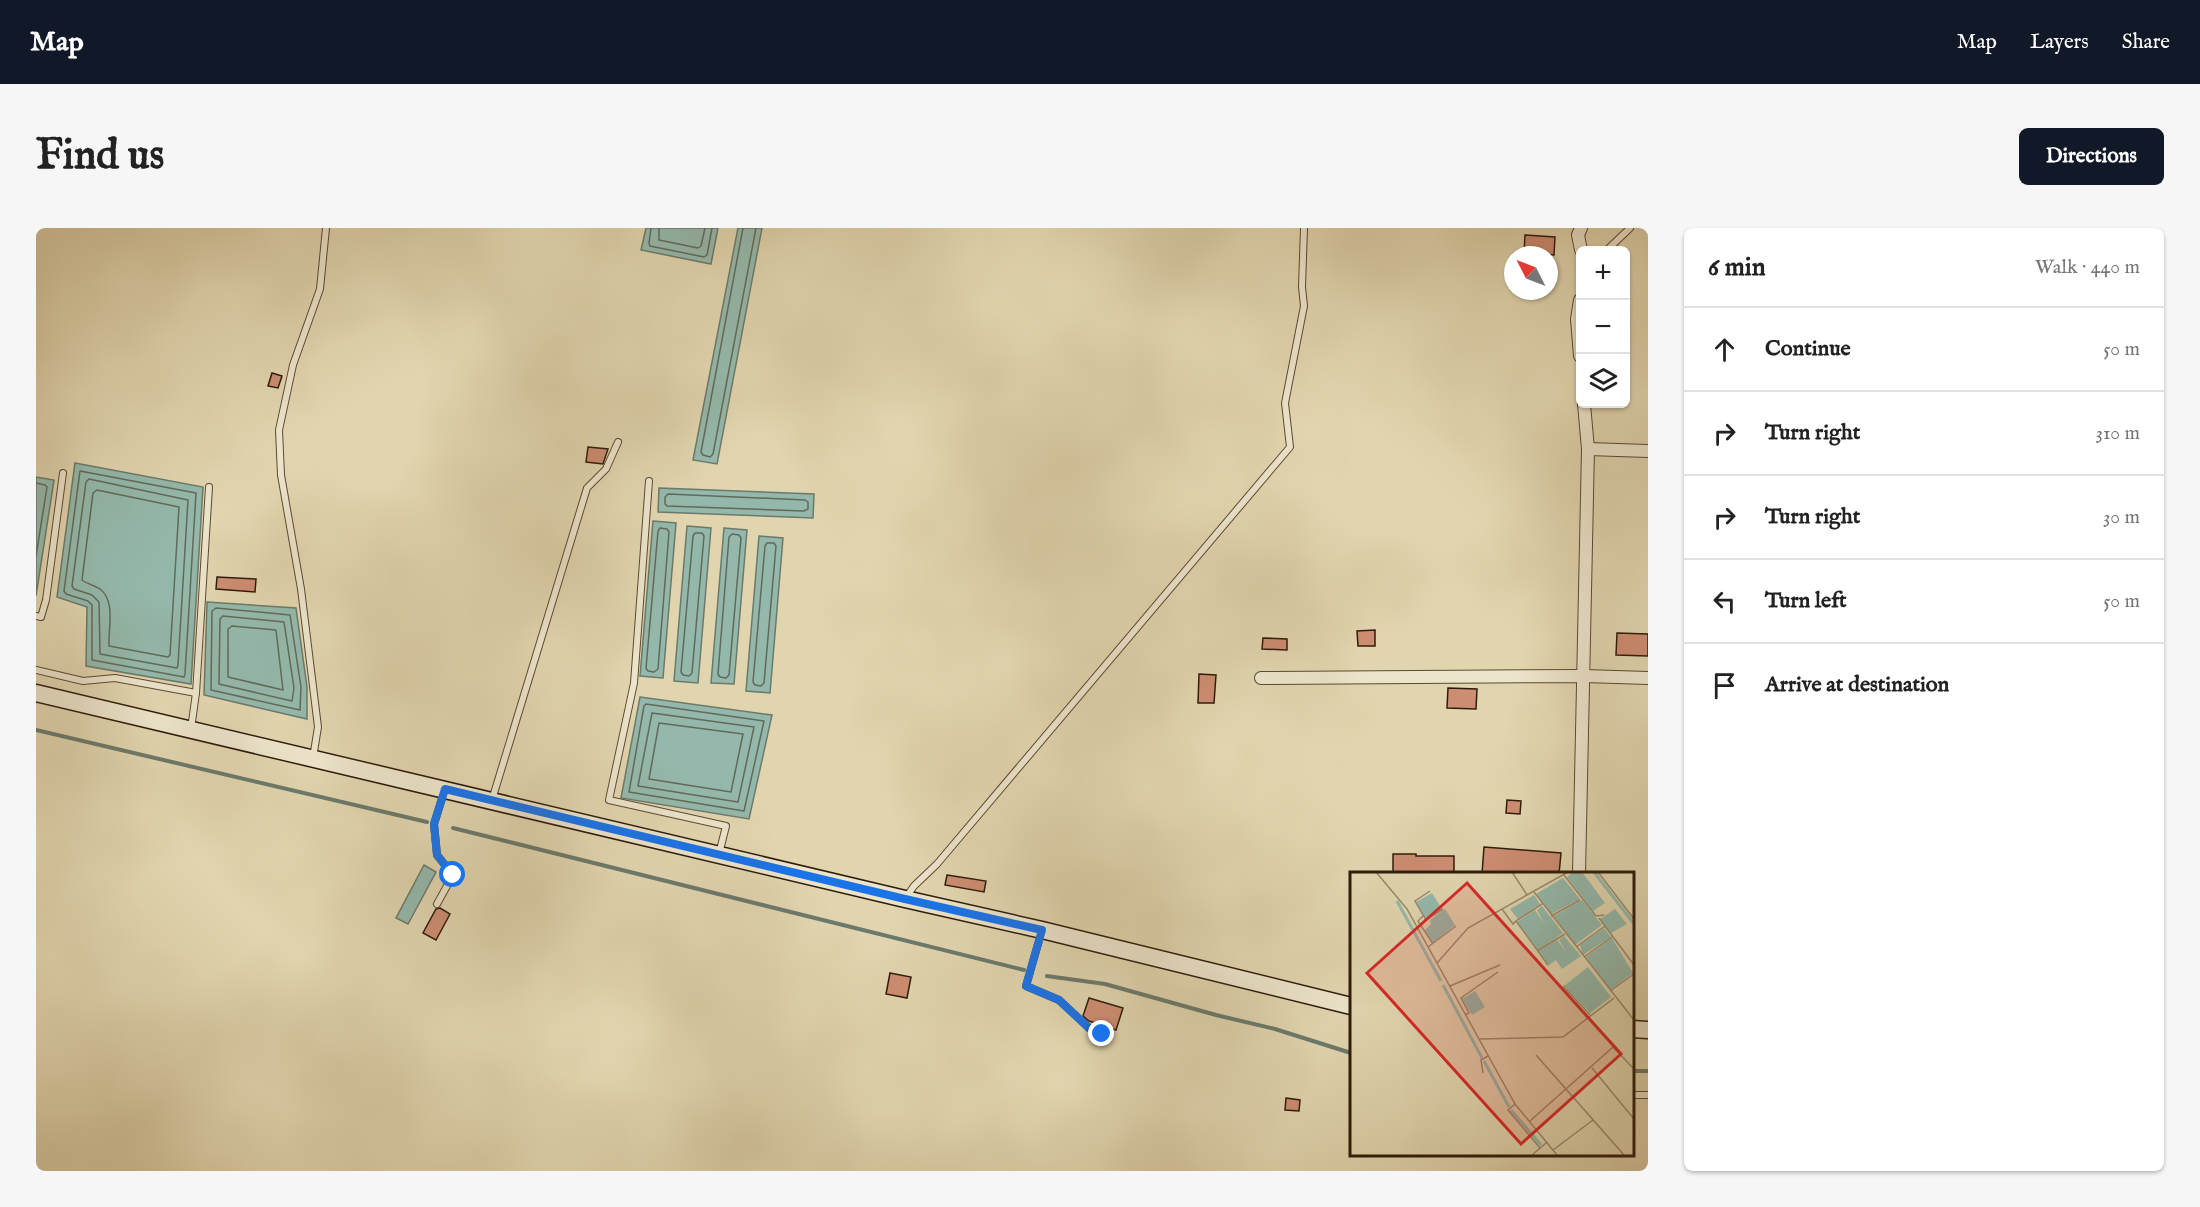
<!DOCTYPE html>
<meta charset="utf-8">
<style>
:root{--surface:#fff;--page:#f6f6f6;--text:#222;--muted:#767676;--line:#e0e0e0;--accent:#111827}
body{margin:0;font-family:"IM FELL English",serif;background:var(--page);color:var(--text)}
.controls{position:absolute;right:18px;top:18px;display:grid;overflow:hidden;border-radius:9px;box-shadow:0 2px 4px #0004}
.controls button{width:54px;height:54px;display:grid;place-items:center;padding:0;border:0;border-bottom:2px solid var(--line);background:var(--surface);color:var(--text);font:30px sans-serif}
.compass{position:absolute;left:1468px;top:18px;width:54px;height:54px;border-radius:50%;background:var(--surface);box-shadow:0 2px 4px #0004;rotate:312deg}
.stop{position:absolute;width:18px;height:18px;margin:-14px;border:4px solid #1a73e8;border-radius:50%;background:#fff}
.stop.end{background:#1a73e8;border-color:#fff;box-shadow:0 2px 6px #0008}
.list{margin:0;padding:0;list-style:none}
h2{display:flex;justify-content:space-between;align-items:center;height:78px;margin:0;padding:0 24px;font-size:26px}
h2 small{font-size:20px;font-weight:400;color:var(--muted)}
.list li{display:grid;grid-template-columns:39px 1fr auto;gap:18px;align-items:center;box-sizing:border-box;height:84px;padding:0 24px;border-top:2px solid var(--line)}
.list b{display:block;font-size:22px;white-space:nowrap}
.list em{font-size:20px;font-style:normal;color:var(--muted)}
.icon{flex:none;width:33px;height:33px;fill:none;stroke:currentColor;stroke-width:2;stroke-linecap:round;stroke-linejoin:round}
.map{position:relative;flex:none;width:1612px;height:943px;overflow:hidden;border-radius:9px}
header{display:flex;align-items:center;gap:36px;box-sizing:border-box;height:84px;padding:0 30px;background:var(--accent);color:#fff}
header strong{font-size:28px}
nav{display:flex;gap:33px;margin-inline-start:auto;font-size:21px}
.intro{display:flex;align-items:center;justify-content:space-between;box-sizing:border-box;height:144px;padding:0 36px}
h1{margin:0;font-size:42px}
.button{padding:15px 27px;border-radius:9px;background:var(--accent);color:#fff;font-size:21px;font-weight:700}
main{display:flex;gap:36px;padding:0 36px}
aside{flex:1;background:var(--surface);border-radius:9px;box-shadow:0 2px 4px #0004}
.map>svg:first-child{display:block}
.water{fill:#94b9ac;stroke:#6b7a6b;stroke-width:1.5}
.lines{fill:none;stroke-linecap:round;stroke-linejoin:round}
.shore{stroke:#616a5b;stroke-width:1.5}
.stream{stroke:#6b7a6b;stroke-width:4}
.building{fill:#cd8d72;stroke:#2e1c0a;stroke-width:1.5}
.lane-casing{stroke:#5b4a33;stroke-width:8}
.street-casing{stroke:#5b4a33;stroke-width:14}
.secondary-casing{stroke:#2e1c0a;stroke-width:19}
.lane{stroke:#ece4cb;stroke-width:6}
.street{stroke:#ece4cb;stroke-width:12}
.secondary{stroke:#ece4cb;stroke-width:16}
.route{stroke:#1a73e8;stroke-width:8}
.inset-river{fill:none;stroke:#94b9ac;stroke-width:3}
.inset-road{fill:none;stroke:#998b6d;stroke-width:1.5}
.view{fill:#d62828;fill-opacity:0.15;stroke:#d62828;stroke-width:3}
.inset-edge{fill:none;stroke:#2e1c0a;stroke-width:3}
</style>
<header>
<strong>Map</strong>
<nav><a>Map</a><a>Layers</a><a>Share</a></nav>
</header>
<div class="intro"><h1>Find us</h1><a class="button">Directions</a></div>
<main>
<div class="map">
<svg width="1612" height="943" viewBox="0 0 1612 943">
<rect width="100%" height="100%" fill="#e1d5af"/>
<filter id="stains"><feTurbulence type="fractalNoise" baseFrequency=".00333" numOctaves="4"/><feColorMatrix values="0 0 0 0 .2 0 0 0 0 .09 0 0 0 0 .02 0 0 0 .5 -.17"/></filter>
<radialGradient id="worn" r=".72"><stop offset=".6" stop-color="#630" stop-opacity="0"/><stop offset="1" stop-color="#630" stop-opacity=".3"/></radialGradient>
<g class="water">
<polygon points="610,0 682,0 675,36 605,22"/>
<polygon points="702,0 726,0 681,236 657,232"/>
<polygon points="39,235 167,259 155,456 50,438 51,379 21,369"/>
<polygon points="0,249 18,252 0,368"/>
<polygon points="623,260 778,266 777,290 622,284"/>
<polygon points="617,293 640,295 627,450 604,448"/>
<polygon points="651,298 675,300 662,455 638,453"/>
<polygon points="688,300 711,302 698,456 675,455"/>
<polygon points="723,308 747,310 734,465 710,463"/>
<polygon points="171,374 260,380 271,459 271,491 168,467"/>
<polygon points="604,469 736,487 713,591 585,570"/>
<polygon points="388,637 400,644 372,696 360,690"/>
</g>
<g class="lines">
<g class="shore">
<polyline points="615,0 613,15 614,18 668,29 671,27 676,0"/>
<polyline points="623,0 623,12 662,20 665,18 669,0"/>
<polyline points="707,0 665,224 667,227 674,229 677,226 720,0"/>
<polygon points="44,243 160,265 149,446 148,449 56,432 56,377 52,373 30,366 28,363"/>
<polygon points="53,251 152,272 142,437 141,440 64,426 63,374 56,367 38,361 36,358 50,254"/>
<polyline points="0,255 9,257 11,259 0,328"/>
<path d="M61 262 143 279 134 427 132 429 73 418C72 401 80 373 64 361 58 357 51 356 46 352L57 265Z"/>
<polygon points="632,266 769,272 772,274 772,281 768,283 631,278 629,276 629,269"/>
<polygon points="624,300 631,301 633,304 622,441 618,444 612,443 610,440 622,303"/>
<polygon points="659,305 666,305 668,308 656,445 653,448 647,447 645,444 657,308"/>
<polygon points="696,306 703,307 705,310 693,447 690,450 684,449 682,446 693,309"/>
<polygon points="731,315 738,315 740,318 728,455 725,458 719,457 717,454 729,318"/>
<polygon points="180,380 254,387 265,459 264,482 175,462 176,383"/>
<polygon points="187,388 248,394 258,460 256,473 183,456 184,391"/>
<polygon points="196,398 240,402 247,462 192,449 192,401"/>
<polygon points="610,476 728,493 708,583 593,564 608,478"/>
<polygon points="616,485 718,499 702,574 602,558"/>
<polygon points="623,495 707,506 695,564 613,551"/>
</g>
<g class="stream">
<polyline points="0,502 391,594"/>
<polyline points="417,600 988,742"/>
<polyline points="1011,748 1069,756 1180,787 1239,801 1315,825"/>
<polyline points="1596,843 1612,843"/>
</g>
</g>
<g class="building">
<polygon points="1489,7 1519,9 1518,27 1488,25"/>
<polygon points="236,145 246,148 242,160 232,158"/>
<polygon points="552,219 572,221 567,236 550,234"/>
<polygon points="181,349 220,351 219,364 180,361"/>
<polygon points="1339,402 1339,418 1322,418 1321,403"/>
<polygon points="1581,405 1612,406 1612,428 1580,427"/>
<polygon points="1227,410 1251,411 1251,422 1226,421"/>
<polygon points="1163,446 1180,447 1178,475 1162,475"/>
<polygon points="1412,460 1441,461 1440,481 1411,480"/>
<polygon points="1471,572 1485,573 1484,586 1470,585"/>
<polygon points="1448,619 1525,625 1523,646 1446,646"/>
<polygon points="1357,626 1380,626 1380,628 1418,628 1418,646 1357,646"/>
<polygon points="911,647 950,653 948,664 909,657"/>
<polygon points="404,680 414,686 400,712 387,705 400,681"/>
<polygon points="854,745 875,749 871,770 850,766"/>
<polygon points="1053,770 1087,780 1080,802 1053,793 1047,788"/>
<polygon points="1250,870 1264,872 1263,883 1249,882"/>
</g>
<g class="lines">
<defs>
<g id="lane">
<polyline points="1571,22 1594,0"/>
<polyline points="613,253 598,455 573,572 690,598 683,626"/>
<polyline points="0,388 5,389 10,372 27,245"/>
<polyline points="0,442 47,453 79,450 160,465"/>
<polyline points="155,501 160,465 173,259"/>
<polyline points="277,530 282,499 265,361 245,247 243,202 257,137 284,61 290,0"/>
<polyline points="456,572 551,260 570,241 582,214"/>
<path d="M871 668 878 658 901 636C1018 497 1136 358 1254 219L1249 175 1268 78 1266 59 1268 0"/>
<polyline points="401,676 417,647 401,627 398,596 408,564"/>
<polyline points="1006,702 990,758 1023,772 1053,800 1066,806"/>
<polyline points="1596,867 1612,867"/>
</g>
<g id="street">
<polyline points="1545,0 1542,7 1545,22"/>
<polyline points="1544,72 1541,91 1544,128"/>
<polyline points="1552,221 1612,223"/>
<polyline points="1225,450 1548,448 1612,450"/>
<polyline points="1543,646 1552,221 1548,176"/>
</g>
<g id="secondary">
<polyline points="0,465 869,671 1006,702 1315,778"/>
<polyline points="1596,801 1612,802"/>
</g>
</defs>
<use href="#lane" class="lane-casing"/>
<use href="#street" class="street-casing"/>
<use href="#secondary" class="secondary-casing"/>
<use href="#lane" class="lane"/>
<use href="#street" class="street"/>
<use href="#secondary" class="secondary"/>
</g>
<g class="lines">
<polyline class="route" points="417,647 401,627 398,596 409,561 869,671 1006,702 990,758 1023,772 1053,800 1066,806"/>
</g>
<g transform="translate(1314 644)">
<rect width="284" height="284" fill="#e1d5af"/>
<path d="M223 0H232L255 31 243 39 217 5ZM213 6 230 27 201 42 186 22ZM82 21 92 37 76 47 66 30ZM184 23 190 32 168 47 160 37ZM232 28 252 53 225 73 204 44ZM192 34 213 61 188 78 167 50 185 38 194 52 187 38ZM95 37 105 53 83 71 75 58 81 52 80 48ZM265 37 277 52 261 61 250 47ZM254 56 261 65 233 83 230 73ZM214 64 231 84 212 97 206 88 199 93 189 79 207 68 217 81 209 68ZM262 66 283 101 260 118 236 85ZM238 95 261 125 240 141 214 114ZM125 119 135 135 122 143 112 127Z" fill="#94b9ac"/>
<path class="inset-river" d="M244 0 284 52M47 29 91 109M93 113 132 186M134 189 159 235M161 238 191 273"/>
<path class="inset-road" d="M26 0 57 37 165 232 207 283M162 0 177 23M248 0 284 47M214 3 246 44 254 43M80 19 65 29 76 48 93 37M184 20 284 148M152 37 163 52 166 49 198 93M73 44 68 49 83 72M201 44 230 28M249 46 284 93M166 49 192 32M78 75 106 54M226 75 255 54M187 79 215 62M234 85 262 65M87 91 118 56 218 0M100 114 150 93M213 114 240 143M260 119 284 102M115 143 119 141 111 126 148 100M129 167 213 165 264 126M186 183 274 283M242 196 284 247M133 201 131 188 138 184M165 232 158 238 190 276M180 249 263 175 284 197M203 278 243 248M182 283 196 271"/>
<path class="view" d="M117 11 271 182 171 272 17 101Z"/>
<rect width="284" height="284" class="inset-edge"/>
</g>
<rect width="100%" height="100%" filter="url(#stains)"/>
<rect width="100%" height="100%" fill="url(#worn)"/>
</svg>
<div class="controls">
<button>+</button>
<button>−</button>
<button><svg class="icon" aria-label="layers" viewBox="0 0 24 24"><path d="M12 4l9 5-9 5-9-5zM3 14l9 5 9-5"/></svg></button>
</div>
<svg class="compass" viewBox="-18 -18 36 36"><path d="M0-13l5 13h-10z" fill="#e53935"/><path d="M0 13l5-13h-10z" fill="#767676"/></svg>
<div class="stop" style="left:417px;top:647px"></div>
<div class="stop end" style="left:1066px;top:806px"></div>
</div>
<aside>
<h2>6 min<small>Walk · 440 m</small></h2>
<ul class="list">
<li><svg class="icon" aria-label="ahead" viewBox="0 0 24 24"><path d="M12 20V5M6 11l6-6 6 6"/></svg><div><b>Continue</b></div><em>50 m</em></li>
<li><svg class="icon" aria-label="right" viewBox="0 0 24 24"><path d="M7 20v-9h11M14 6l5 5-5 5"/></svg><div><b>Turn right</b></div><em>310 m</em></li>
<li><svg class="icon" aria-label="right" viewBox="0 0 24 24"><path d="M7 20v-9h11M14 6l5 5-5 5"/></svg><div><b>Turn right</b></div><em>30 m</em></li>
<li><svg class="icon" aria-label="left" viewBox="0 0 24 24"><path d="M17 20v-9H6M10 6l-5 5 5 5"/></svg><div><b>Turn left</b></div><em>50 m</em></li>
<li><svg class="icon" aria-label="arrive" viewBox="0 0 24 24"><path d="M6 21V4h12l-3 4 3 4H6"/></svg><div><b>Arrive at destination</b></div></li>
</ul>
</aside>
</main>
